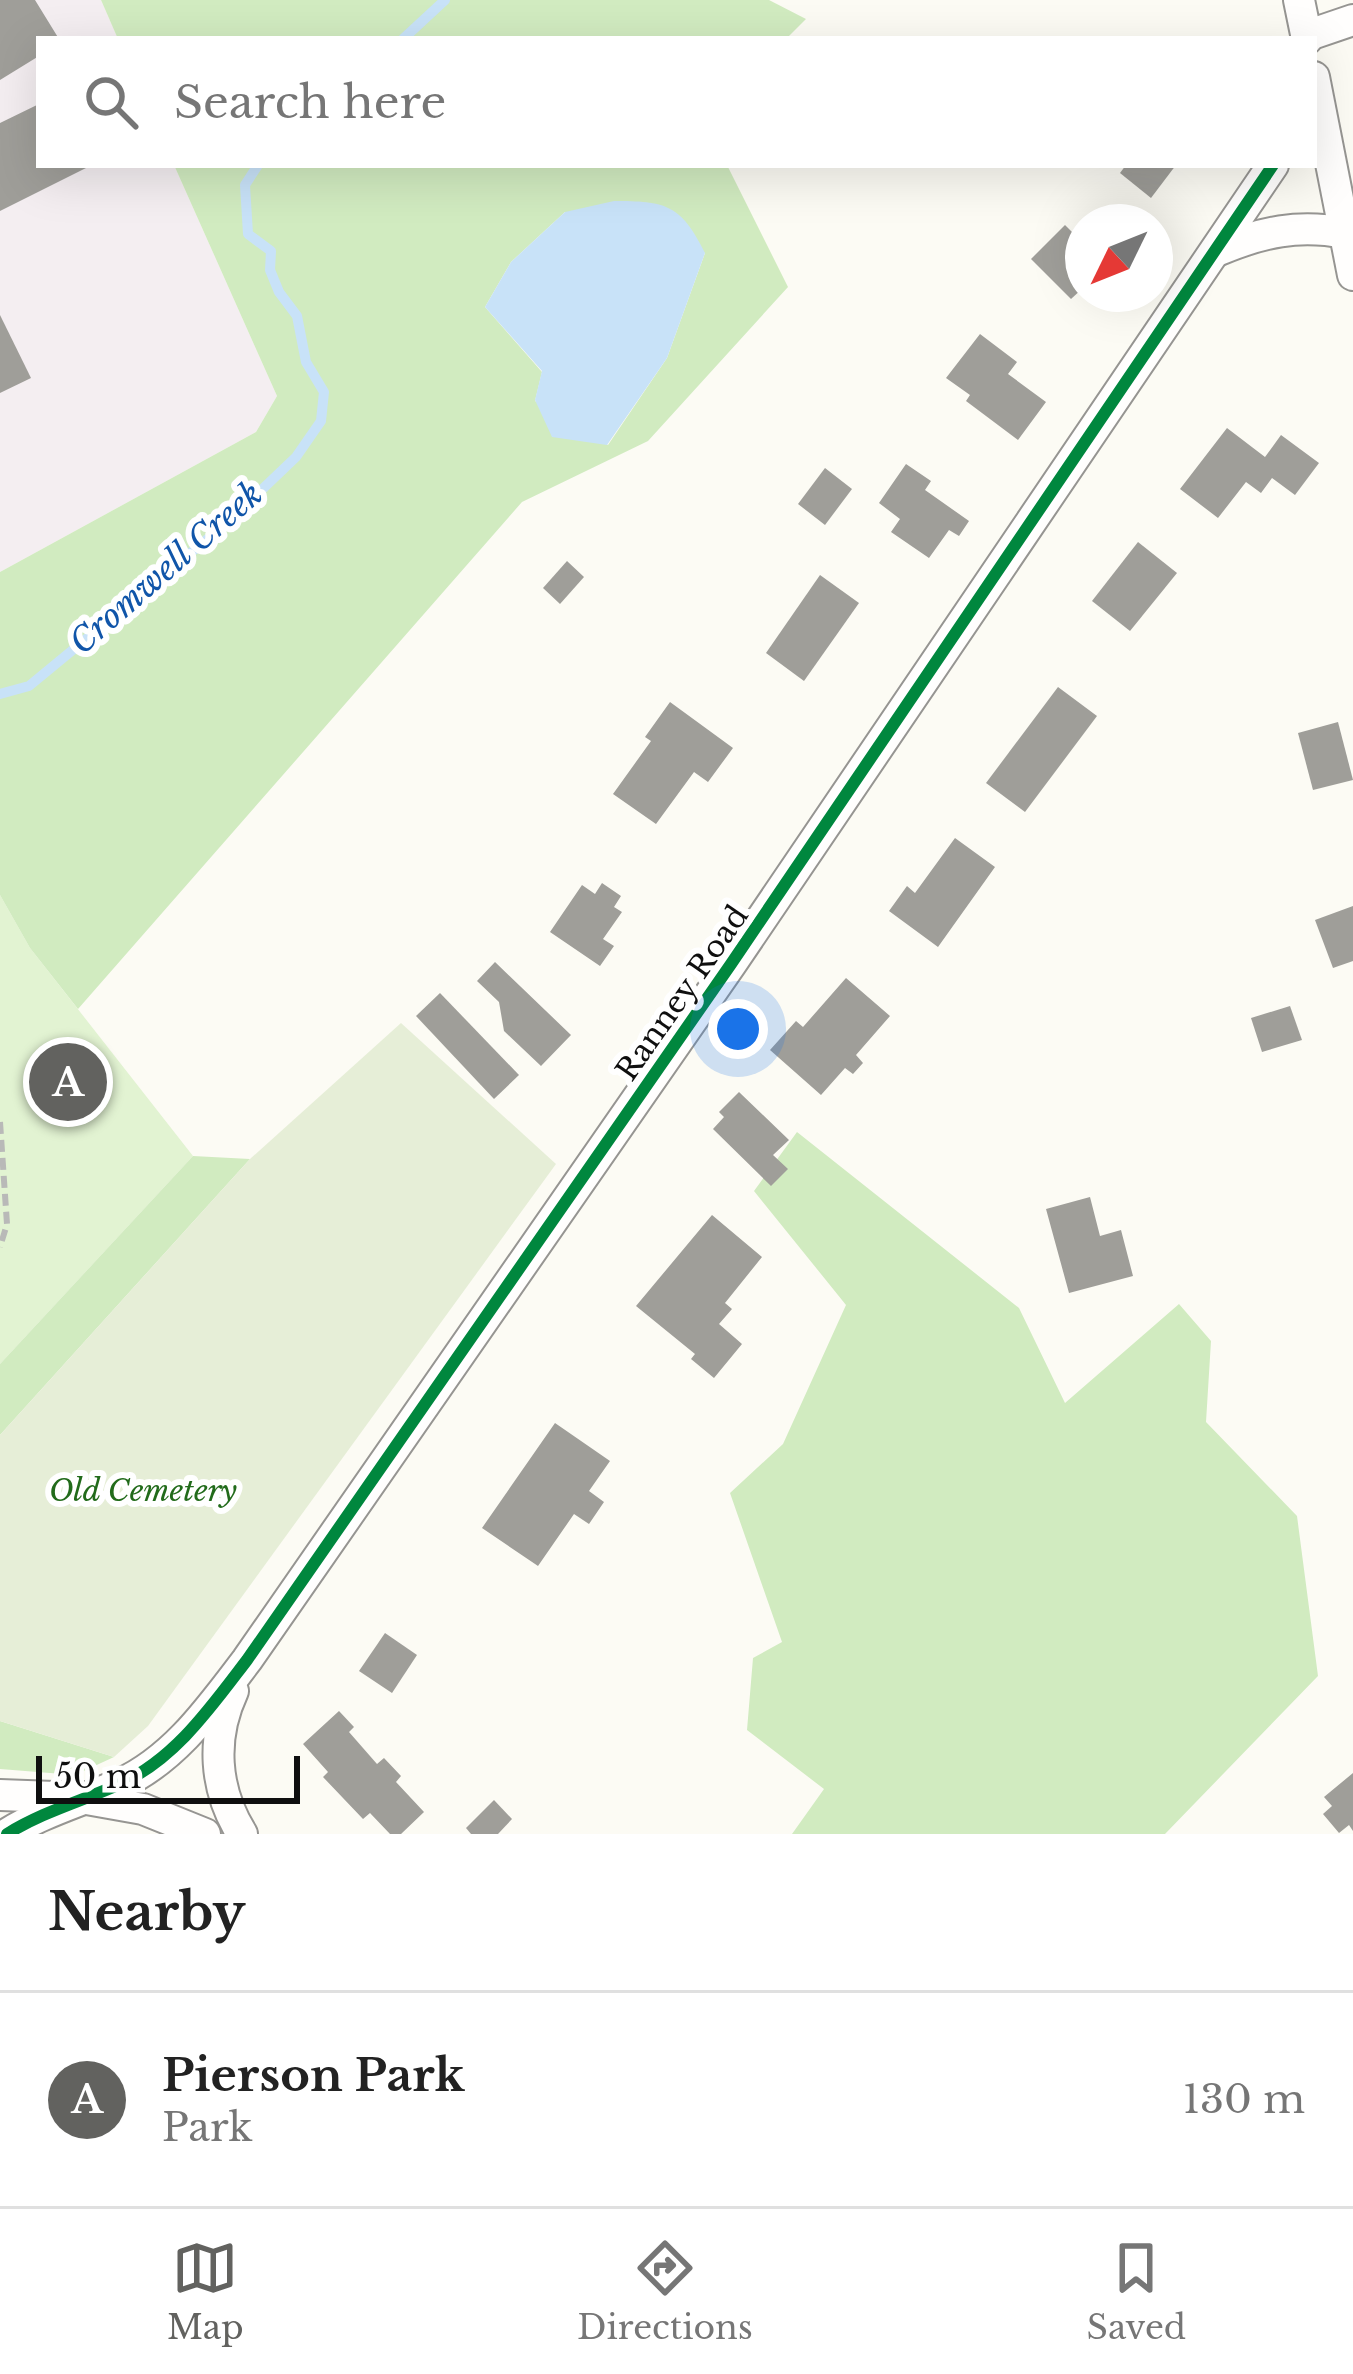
<!DOCTYPE html>
<style>
:root{--surface:#fff;--page:#f2f2f2;--text:#222;--muted:#767676;--line:#e0e0e0;--accent:#62625f}
body{margin:0;font-family:"Libre Baskerville",serif;background:var(--page);color:var(--text)}
.compass{position:absolute;left:1065px;top:204px;width:108px;height:108px;border-radius:50%;background:var(--surface);box-shadow:0 12px 48px #0002;rotate:227deg}
.scale{position:absolute;left:36px;bottom:30px;width:264px;box-sizing:border-box;padding-left:12px;border:6px solid #0f0f0f;border-top:0;font-size:33px;line-height:42px;white-space:nowrap;color:#0f0f0f;-webkit-text-stroke:9px #fff;paint-order:stroke}
.you{position:absolute;left:738px;top:1029px;width:42px;height:42px;margin:-30px;border:9px solid #fff;border-radius:50%;background:#1a73e8;box-shadow:0 0 0 18px #1a73e833}
.badge{display:grid;place-items:center;width:78px;height:78px;border-radius:50%;background:var(--accent);color:#fff;font-size:39px;font-weight:700}
.pin{position:absolute;translate:-50% -50%;border:6px solid #fff;box-shadow:0 3px 12px #0006}
.list{margin:0;padding:0;list-style:none}
h2{display:flex;justify-content:space-between;align-items:center;height:156px;margin:0;padding:0 48px;font-size:51px}
h2 small{font-size:39px;font-weight:400;color:var(--muted)}
.list li{display:grid;grid-template-columns:78px 1fr auto;gap:36px;align-items:center;box-sizing:border-box;height:216px;padding:0 48px;border-top:3px solid var(--line)}
.list b{display:block;font-size:45px;white-space:nowrap}
.list p{margin:0;font-size:39px;white-space:nowrap;color:var(--muted)}
.list em{font-size:39px;font-style:normal;color:var(--muted)}
.icon{flex:none;width:66px;height:66px;fill:none;stroke:currentColor;stroke-width:2;stroke-linecap:round;stroke-linejoin:round}
.map{position:relative;flex:none;width:1353px;height:1834px;overflow:hidden}
.search{position:absolute;background:var(--surface);box-shadow:0 12px 48px #0002;left:36px;right:36px;top:36px;height:132px;display:flex;align-items:center;gap:30px;box-sizing:border-box;padding:0 42px;border-radius:0px;color:var(--muted);font-size:45px}
.sheet{height:372px;background:var(--surface)}
nav{display:flex;justify-content:space-around;align-items:center;box-sizing:border-box;height:168px;border-top:3px solid var(--line);background:var(--surface);font-size:33px;color:var(--muted)}
nav a{display:grid;justify-items:center;gap:6px}
nav .on{color:var(--accent)}
.map>svg:first-child{display:block}
.industrial{fill:#f4eef1}
.green{fill:#e2f3d2}
.forest{fill:#d1ebc0;fill-rule:evenodd}
.cemetery{fill:#e6eed7}
.water{fill:#c8e2f8}
.lines{fill:none;stroke-linecap:round;stroke-linejoin:round}
.stream{stroke:#c8e2f8;stroke-width:10}
.building{fill:#9f9e99}
.minor-casing{stroke:#969592;stroke-width:34}
.path{stroke:#b9b9b8;stroke-width:6;stroke-dasharray:12 6;stroke-linecap:butt}
.minor{stroke:#fffefd;stroke-width:30}
.cycleway-casing{stroke:#fff;stroke-width:20}
.cycleway{stroke:#00873e;stroke-width:12}
.labels{text-anchor:middle;dominant-baseline:central;stroke-width:12;stroke-linejoin:round;paint-order:stroke}
.street-label{font-size:30px;fill:#0f0f0f;stroke:#fff}
.park-label{font-size:30px;font-style:italic;fill:#226b1b;stroke:#fff}
.water-label{font-size:33px;font-style:italic;fill:#1055a9;stroke:#fff}
</style>
<div class="map">
<svg width="1353" height="1834" viewBox="0 0 1353 1834">
<rect width="100%" height="100%" fill="#fcfbf4"/>
<polygon class="industrial" points="0,0 101,0 118,39 39,39 39,165 174,165 277,396 256,432 0,572"/>
<polygon class="green" points="0,895 30,948 193,1156 0,1364"/>
<g class="forest">
<polygon points="101,0 769,0 806,19 786,39 118,39"/>
<path d="M174 165H727L788 287 648 441 522 502 78 1009 30 948 0 895V572L256 432 277 396ZM565 212 705 253 667 358 608 445 535 401 542 372 485 307 511 262Z"/>
<polygon points="797,1132 1019,1308 1065,1403 1179,1304 1211,1341 1206,1422 1297,1516 1318,1676 1165,1834 792,1834 824,1789 747,1730 753,1658 782,1642 730,1493 783,1444 846,1305 754,1191"/>
<polygon points="193,1156 250,1159 0,1435 0,1364"/>
<polygon points="0,1721 114,1757 75,1775 0,1769"/>
</g>
<polygon class="cemetery" points="401,1023 556,1164 148,1726 114,1757 0,1721 0,1435 250,1159"/>
<path class="water" d="M614 201C665 201 681 204 705 253L667 358 607 445 552 437 535 400 542 371 485 307 511 262 565 212Z"/>
<g class="lines">
<g class="stream">
<polyline points="403,39 445,0"/>
<polyline points="0,694 29,686 228,522 296,457 321,421 324,392 306,362 297,316 279,292 270,270 271,251 248,234 245,185 258,165"/>
</g>
</g>
<g class="building">
<polygon points="0,0 35,0 59,39 39,39 39,56 0,80"/>
<polygon points="39,104 39,165 92,165 0,211 0,123"/>
<polygon points="1126,165 1176,165 1151,198 1120,173"/>
<polygon points="1065,225 1083,243 1083,288 1071,299 1031,259"/>
<polygon points="0,315 31,378 0,393"/>
<polygon points="980,334 1017,362 1008,374 1046,402 1018,440 966,401 970,395 946,378"/>
<polygon points="1227,428 1265,457 1281,435 1319,463 1295,495 1272,478 1261,493 1246,482 1218,518 1180,489"/>
<polygon points="906,464 931,481 925,490 969,521 959,536 949,530 929,558 891,532 900,519 879,503"/>
<polygon points="825,468 852,489 825,525 798,504"/>
<polygon points="1138,542 1177,573 1130,631 1092,601"/>
<polygon points="567,561 584,577 560,604 543,588"/>
<polygon points="820,575 859,603 804,681 766,653"/>
<polygon points="1058,687 1097,716 1025,812 986,783"/>
<polygon points="670,702 733,748 708,782 694,772 656,824 613,794 651,741 645,737"/>
<polygon points="1338,722 1353,780 1313,790 1298,733"/>
<polygon points="955,838 995,867 938,947 889,911 907,886 915,893"/>
<polygon points="602,883 621,896 614,907 622,912 603,939 614,946 600,966 550,932 582,885 595,894"/>
<polygon points="1353,906 1353,961 1333,968 1315,920"/>
<polygon points="495,962 571,1035 541,1066 504,1031 499,1002 477,981"/>
<polygon points="846,978 890,1016 856,1055 863,1063 853,1074 845,1068 821,1095 770,1050 796,1021 803,1027"/>
<polygon points="440,993 519,1075 494,1099 416,1016"/>
<polygon points="1290,1006 1302,1040 1262,1052 1251,1018"/>
<polygon points="739,1092 789,1140 773,1155 788,1169 771,1186 713,1129 724,1117 719,1112"/>
<polygon points="1090,1197 1100,1236 1121,1230 1133,1276 1069,1293 1046,1209"/>
<polygon points="712,1215 762,1257 725,1303 732,1309 719,1324 742,1344 714,1378 691,1359 695,1354 636,1306"/>
<polygon points="555,1423 610,1461 589,1491 604,1502 589,1524 574,1514 538,1566 482,1528"/>
<polygon points="385,1633 417,1655 392,1693 359,1671"/>
<polygon points="339,1711 354,1727 349,1732 377,1764 384,1758 401,1776 396,1782 424,1812 401,1834 390,1834 370,1813 363,1819 323,1777 328,1772 303,1744"/>
<polygon points="1353,1773 1353,1831 1349,1825 1339,1833 1323,1814 1332,1806 1324,1797"/>
<polygon points="494,1800 512,1819 498,1834 471,1834 466,1828"/>
</g>
<g class="lines">
<defs>
<g id="minor">
<polyline points="1299,0 1307,39"/>
<polyline points="1306,36 1353,20"/>
<polyline points="1314,77 1353,275"/>
<path d="M1219 250C1262 232 1298 224 1345 233"/>
<path d="M233 1691C211 1738 214 1789 242 1834"/>
<polyline points="0,1795 81,1798 143,1809 205,1834"/>
<path d="M7 1834C42 1812 82 1801 120 1784 175 1759 211 1707 247 1660L731 964 1273 165"/>
</g>
</defs>
<use href="#minor" class="minor-casing"/>
<polyline class="path" points="0,1122 7,1224 0,1247"/>
<use href="#minor" class="minor"/>
<defs>
<path id="cycleway" d="M7 1834C42 1812 82 1801 120 1784 175 1759 211 1707 247 1660L731 964 1273 165"/>
</defs>
<use href="#cycleway" class="cycleway-casing"/>
<use href="#cycleway" class="cycleway"/>
</g>
<g class="labels">
<g class="street-label">
<text transform="translate(682 993) rotate(-55)">Ranney Road</text>
</g>
<g class="park-label">
<text x="143" y="1490">Old Cemetery</text>
</g>
<g class="water-label">
<text transform="translate(166 568) rotate(-41)">Cromwell Creek</text>
</g>
</g>
</svg>
<svg class="compass" viewBox="-18 -18 36 36"><path d="M0-13l5 13h-10z" fill="#e53935"/><path d="M0 13l5-13h-10z" fill="#767676"/></svg>
<div class="scale">50 m</div>
<div class="you"></div>
<div class="pin badge" style="left:68px;top:1082px">A</div>
<div class="search"><svg class="icon" aria-label="search" viewBox="0 0 24 24"><circle cx="10" cy="10" r="6"/><path d="M15 15l6 6"/></svg>Search here</div>
</div>
<section class="sheet">
<h2>Nearby<small></small></h2>
<ul class="list">
<li><span class="badge">A</span><div><b>Pierson Park</b><p>Park</p></div><em>130 m</em></li>
</ul>
</section>
<nav>
<a class="on"><svg class="icon" aria-label="map" viewBox="0 0 24 24"><path d="M3 6l6-2 6 2 6-2v14l-6 2-6-2-6 2zM9 4v14M15 6v14"/></svg>Map</a>
<a><svg class="icon" aria-label="directions" viewBox="0 0 24 24"><path d="M12 3l9 9-9 9-9-9zM9 14v-3h6M13 9l2 2-2 2"/></svg>Directions</a>
<a><svg class="icon" aria-label="saved" viewBox="0 0 24 24"><path d="M7 4h10v16l-5-4-5 4z"/></svg>Saved</a>
</nav>
